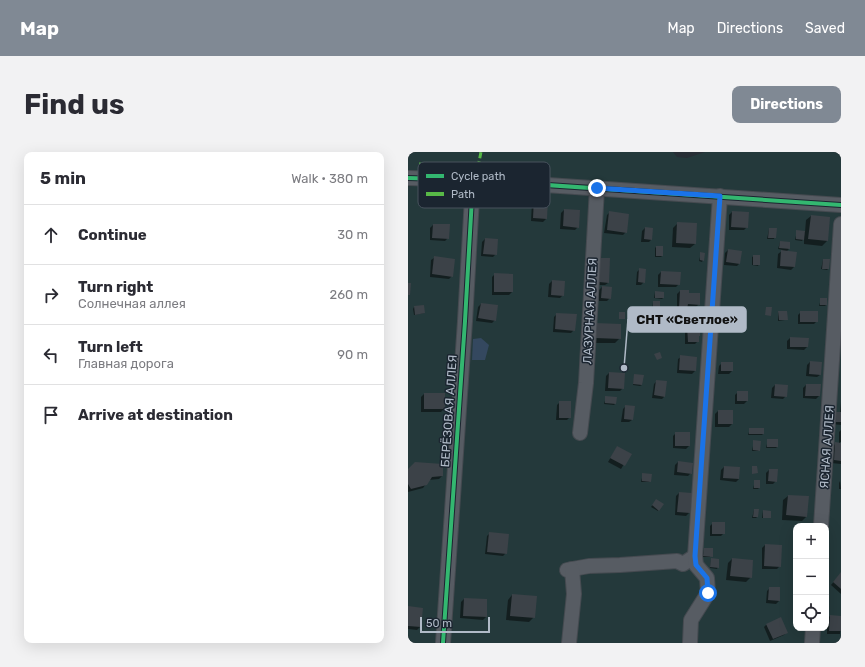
<!DOCTYPE html>
<meta charset="utf-8">
<style>
:root{--surface:#fff;--page:#f2f2f3;--text:#2b2b33;--muted:#7c7c81;--line:#e1e1e2;--accent:#808994}
body{margin:0;font-family:Rubik,sans-serif;background:var(--page);color:var(--text)}
.controls{position:absolute;right:12px;bottom:12px;display:grid;overflow:hidden;border-radius:8px;box-shadow:0 4px 16px #0002}
.controls button{width:36px;height:36px;display:grid;place-items:center;padding:0;border:0;border-bottom:1px solid var(--line);background:var(--surface);color:var(--text);font:20px sans-serif}
.scale{position:absolute;left:12px;bottom:10px;width:70px;box-sizing:border-box;padding-left:4px;border:2px solid #b0bac7;border-top:0;font-size:11px;line-height:14px;white-space:nowrap;color:#b0bac7;-webkit-text-stroke:3px #1b2530;paint-order:stroke}
.stop{position:absolute;width:12px;height:12px;margin:-9px;border:3px solid #1a73e8;border-radius:50%;background:#fff}
.stop.end{background:#1a73e8;border-color:#fff;box-shadow:0 1px 4px #0008}
.list{margin:0;padding:0;list-style:none}
h2{display:flex;justify-content:space-between;align-items:center;height:52px;margin:0;padding:0 16px;font-size:17px}
h2 small{font-size:13px;font-weight:400;color:var(--muted)}
.list li{display:grid;grid-template-columns:26px 1fr auto;gap:12px;align-items:center;box-sizing:border-box;height:60px;padding:0 16px;border-top:1px solid var(--line)}
.list b{display:block;font-size:15px;white-space:nowrap}
.list p{margin:0;font-size:13px;white-space:nowrap;color:var(--muted)}
.list em{font-size:13px;font-style:normal;color:var(--muted)}
.icon{flex:none;width:22px;height:22px;fill:none;stroke:currentColor;stroke-width:2;stroke-linecap:round;stroke-linejoin:round}
.map{position:relative;flex:none;width:433px;height:491px;overflow:hidden;border-radius:8px}
header{display:flex;align-items:center;gap:24px;box-sizing:border-box;height:56px;padding:0 20px;background:var(--accent);color:#fff}
header strong{font-size:19px}
nav{display:flex;gap:22px;margin-inline-start:auto;font-size:14px}
.intro{display:flex;align-items:center;justify-content:space-between;box-sizing:border-box;height:96px;padding:0 24px}
h1{margin:0;font-size:28px}
.button{padding:10px 18px;border-radius:8px;background:var(--accent);color:#fff;font-size:14px;font-weight:700}
main{display:flex;gap:24px;padding:0 24px}
aside{flex:1;background:var(--surface);border-radius:8px;box-shadow:0 4px 16px #0002}
.map>svg:first-child{display:block}
.green{fill:#24393b;fill-rule:evenodd}
.water{fill:#34485f}
.shadow{fill:#0007}
.building{fill:#3c4248}
.lines{fill:none;stroke-linecap:round;stroke-linejoin:round}
.minor-casing{stroke:#454a50;stroke-width:16}
.minor{stroke:#575c63;stroke-width:14}
.quiet{stroke:#58b947;stroke-width:3;stroke-dasharray:6 3;stroke-linecap:butt}
.cycleway-casing{stroke:#1b2530;stroke-width:6}
.cycleway{stroke:#33b770;stroke-width:4}
.route{stroke:#1a73e8;stroke-width:5}
.labels{text-anchor:middle;dominant-baseline:central;stroke-width:3;stroke-linejoin:round;paint-order:stroke}
.street-label{font-size:12px;fill:#b0bac7;stroke:#1b2530}
.key{fill:#1b2530;stroke:#48525d;stroke-width:1}
.key-label{font-size:11px;fill:#b0bac7}
.leader{fill:none;stroke:#b0bac7;stroke-width:1.5}
.callout-dot{fill:#b0bac7;stroke:#1b2530;stroke-width:1.5}
.callout{fill:#b0bac7;stroke:#b0bac7;stroke-width:1.5}
.callout-label{font-size:13px;text-anchor:middle;font-weight:bold;fill:#111}
</style>
<header>
<strong>Map</strong>
<nav><a>Map</a><a>Directions</a><a>Saved</a></nav>
</header>
<div class="intro"><h1>Find us</h1><a class="button">Directions</a></div>
<main>
<aside>
<h2>5 min<small>Walk · 380 m</small></h2>
<ul class="list">
<li><svg class="icon" aria-label="ahead" viewBox="0 0 24 24"><path d="M12 20V5M6 11l6-6 6 6"/></svg><div><b>Continue</b></div><em>30 m</em></li>
<li><svg class="icon" aria-label="right" viewBox="0 0 24 24"><path d="M7 20v-9h11M14 6l5 5-5 5"/></svg><div><b>Turn right</b><p>Солнечная аллея</p></div><em>260 m</em></li>
<li><svg class="icon" aria-label="left" viewBox="0 0 24 24"><path d="M17 20v-9H6M10 6l-5 5 5 5"/></svg><div><b>Turn left</b><p>Главная дорога</p></div><em>90 m</em></li>
<li><svg class="icon" aria-label="arrive" viewBox="0 0 24 24"><path d="M6 21V4h12l-3 4 3 4H6"/></svg><div><b>Arrive at destination</b></div></li>
</ul>
</aside>
<div class="map">
<svg width="433" height="491" viewBox="0 0 433 491">
<rect width="100%" height="100%" fill="#272e35"/>
<g class="green">
<polygon points="0,0 265,0 269,5 279,6 297,0 433,0 433,49 0,20"/>
<path d="M0 29 433 58V491H0ZM388 374H418V476H388Z"/>
</g>
<polygon class="water" points="73,186 81,193 77,208 64,208 65,187"/>
<g class="shadow">
<polygon points="127,47 138,67 135,70 123,69 124,50"/>
<polygon points="156,58 170,75 167,78 152,77 153,61"/>
<polygon points="202,60 218,80 215,83 196,81 199,63"/>
<polygon points="324,60 339,75 336,78 321,78 321,63"/>
<polygon points="403,64 421,66 419,89 414,94 396,92 396,86 394,89 387,88 389,79 397,80 398,68"/>
<polygon points="270,71 287,92 282,96 264,95 265,76"/>
<polygon points="25,73 40,86 37,89 22,88 22,76"/>
<polygon points="237,76 244,87 241,90 233,90 234,79"/>
<polygon points="361,77 368,77 366,87 359,87"/>
<polygon points="77,87 88,102 85,105 73,104 74,90"/>
<polygon points="372,90 381,97 378,100 386,115 383,118 369,116 370,102 375,98 370,97"/>
<polygon points="248,95 254,104 253,105 247,105 247,96"/>
<polygon points="320,98 332,111 329,114 316,113 317,101"/>
<polygon points="293,101 295,108 294,110 291,109"/>
<polygon points="346,104 351,112 350,114 344,113 344,105"/>
<polygon points="26,106 44,124 41,127 22,125 23,108"/>
<polygon points="193,107 200,131 197,133 188,133 190,110"/>
<polygon points="415,108 420,117 419,118 413,117"/>
<polygon points="232,117 236,130 233,133 228,133 229,120"/>
<polygon points="253,120 271,132 268,135 250,135 250,123"/>
<polygon points="87,122 104,140 101,143 84,143 84,125"/>
<polygon points="144,129 155,143 152,146 140,145 141,132"/>
<polygon points="194,135 202,146 199,149 191,149 191,138"/>
<polygon points="272,139 291,152 288,155 278,155 275,159 269,159 269,142"/>
<polygon points="247,140 255,146 254,147 246,146"/>
<polygon points="413,147 418,153 417,154 411,154"/>
<polygon points="245,150 251,158 250,160 244,159"/>
<polygon points="73,152 87,168 84,171 68,169 70,155"/>
<polygon points="6,155 16,161 6,163 5,157"/>
<polygon points="371,160 379,167 377,168 370,169 370,161"/>
<polygon points="393,160 409,169 406,172 390,172 390,163"/>
<polygon points="149,162 166,178 163,181 145,180 146,165"/>
<polygon points="280,175 290,185 290,189 287,192 277,192 277,178"/>
<polygon points="183,177 212,186 207,191 183,191"/>
<polygon points="382,186 399,195 396,198 379,197 379,189"/>
<polygon points="273,205 287,219 284,222 269,221 270,207"/>
<polygon points="402,210 412,223 409,225 398,224 399,213"/>
<polygon points="314,211 324,219 321,222 310,222 311,214"/>
<polygon points="201,221 215,236 212,239 197,239 198,224"/>
<polygon points="227,223 234,233 232,234 225,233"/>
<polygon points="249,229 257,244 254,247 244,246 246,232"/>
<polygon points="367,233 378,244 375,247 363,246 364,236"/>
<polygon points="398,233 411,244 408,247 395,246 395,236"/>
<polygon points="330,240 339,249 336,252 327,252 327,243"/>
<polygon points="16,242 36,257 33,260 13,260 13,245"/>
<polygon points="198,245 207,252 206,253 196,252"/>
<polygon points="152,250 162,265 159,268 148,268 149,253"/>
<polygon points="433,250 433,273 424,272 432,261"/>
<polygon points="218,254 224,268 221,270 213,270 215,257"/>
<polygon points="310,259 324,259 324,272 321,275 307,275 307,262"/>
<polygon points="342,277 355,282 354,283 340,283"/>
<polygon points="433,278 433,290 432,290 432,292 433,292 433,312 423,311 425,294 428,291 431,292 431,280"/>
<polygon points="268,281 281,294 278,297 265,296 265,284"/>
<polygon points="360,288 369,295 368,296 358,296"/>
<polygon points="346,289 351,298 350,299 344,299"/>
<polygon points="209,295 222,302 213,317 200,310"/>
<polygon points="270,310 284,312 283,321 280,324 266,323 267,313"/>
<polygon points="316,315 331,327 328,330 312,328 313,318"/>
<polygon points="0,318 34,324 31,327 21,328 15,336 0,340"/>
<polygon points="361,318 368,329 365,332 358,332 358,321"/>
<polygon points="235,322 242,329 241,330 233,330"/>
<polygon points="347,329 351,336 350,337 345,337"/>
<polygon points="432,329 433,337 431,337 431,331"/>
<polygon points="271,341 281,361 278,364 267,363 268,344"/>
<polygon points="380,344 398,365 394,369 374,368 375,348"/>
<polygon points="247,350 251,358 250,359 243,355"/>
<polygon points="346,358 349,365 348,366 344,366"/>
<polygon points="355,359 362,365 361,366 354,366"/>
<polygon points="305,371 316,381 313,384 302,384 302,374"/>
<polygon points="82,381 98,401 95,404 77,402 79,384"/>
<polygon points="357,393 372,414 369,417 354,417 354,396"/>
<polygon points="296,397 304,397 302,405 294,405"/>
<polygon points="303,407 310,415 309,417 302,416"/>
<polygon points="324,407 343,425 338,430 318,428 320,411"/>
<polygon points="433,421 433,442 423,433"/>
<polygon points="362,436 371,449 368,452 358,451 359,439"/>
<polygon points="104,443 126,465 121,470 98,468 100,448"/>
<polygon points="56,447 78,465 75,468 52,466 53,450"/>
<polygon points="0,455 12,475 9,478 0,477"/>
<polygon points="422,464 433,465 432,482 419,482 419,467"/>
<polygon points="359,472 379,480 376,483 362,489 356,475"/>
</g>
<g class="building">
<polygon points="126,46 140,46 139,67 125,66"/>
<polygon points="156,57 172,58 171,76 155,74"/>
<polygon points="201,59 221,62 219,81 199,78"/>
<polygon points="324,59 341,60 340,76 323,75"/>
<polygon points="403,63 422,65 420,89 400,87"/>
<polygon points="269,70 289,71 288,92 268,91"/>
<polygon points="25,72 42,72 41,87 24,86"/>
<polygon points="237,75 245,76 244,88 236,87"/>
<polygon points="361,76 369,76 368,86 360,86"/>
<polygon points="388,78 397,79 396,88 388,87"/>
<polygon points="77,86 90,87 89,103 75,102"/>
<polygon points="372,89 382,90 382,97 371,96"/>
<rect x="248" y="94" width="7" height="10"/>
<polygon points="320,97 334,99 332,112 318,110"/>
<polygon points="373,98 389,100 387,115 372,114"/>
<polygon points="292,100 297,101 296,109 292,108"/>
<rect x="345" y="103" width="7" height="10"/>
<polygon points="26,104 47,107 45,125 24,122"/>
<polygon points="192,106 202,106 201,131 191,130"/>
<polygon points="415,107 422,107 421,117 414,117"/>
<polygon points="231,116 238,117 237,131 230,130"/>
<polygon points="253,119 273,120 272,133 252,132"/>
<polygon points="86,121 105,122 105,140 86,140"/>
<polygon points="144,128 157,129 156,144 143,143"/>
<polygon points="0,131 3,131 2,143 0,143"/>
<polygon points="194,134 204,135 203,147 193,146"/>
<polygon points="272,138 281,138 281,141 292,141 292,153 280,152 279,157 271,156"/>
<polygon points="247,139 256,140 256,146 247,146"/>
<rect x="412" y="146" width="7" height="7"/>
<polygon points="245,149 252,149 252,159 245,158"/>
<polygon points="73,151 90,153 88,169 70,166"/>
<polygon points="16,153 17,161 7,163 6,154"/>
<polygon points="358,155 364,155 363,164 357,163"/>
<polygon points="370,159 379,159 380,168 371,168"/>
<rect x="392" y="159" width="18" height="11"/>
<rect x="211" y="160" width="6" height="7"/>
<polygon points="148,161 169,162 167,179 147,177"/>
<polygon points="187,171 213,172 213,187 187,186"/>
<polygon points="279,174 292,174 292,184 291,184 291,190 280,190"/>
<polygon points="382,185 401,186 400,195 382,195"/>
<polygon points="252,200 254,206 249,208 246,202"/>
<polygon points="272,203 289,205 288,219 271,218"/>
<polygon points="402,209 414,210 413,223 401,222"/>
<rect x="313" y="210" width="12" height="9"/>
<polygon points="201,220 217,221 216,237 200,236"/>
<polygon points="226,222 236,223 234,233 225,232"/>
<polygon points="248,228 259,229 257,245 246,243"/>
<polygon points="367,232 380,233 379,245 366,244"/>
<polygon points="398,232 413,232 412,244 397,244"/>
<rect x="329" y="239" width="11" height="10"/>
<rect x="16" y="241" width="21" height="16"/>
<polygon points="197,244 209,245 208,252 197,251"/>
<rect x="151" y="249" width="12" height="17"/>
<polygon points="217,253 227,254 225,268 216,267"/>
<rect x="310" y="258" width="15" height="14"/>
<polygon points="427,260 433,260 433,270 426,270"/>
<rect x="341" y="276" width="15" height="6"/>
<rect x="267" y="280" width="15" height="14"/>
<rect x="359" y="287" width="11" height="8"/>
<polygon points="345,288 353,289 352,299 345,298"/>
<polygon points="427,290 433,291 433,309 426,308"/>
<polygon points="209,294 224,302 217,314 202,306"/>
<polygon points="270,309 285,311 284,322 269,320"/>
<polygon points="7,310 35,312 35,324 24,325 19,333 3,337 0,332 0,317"/>
<polygon points="316,314 332,315 331,327 315,326"/>
<polygon points="344,314 349,314 350,321 344,322"/>
<polygon points="361,317 370,317 369,330 360,329"/>
<polygon points="234,321 244,322 243,330 234,329"/>
<rect x="346" y="328" width="6" height="8"/>
<polygon points="271,340 284,341 282,361 269,360"/>
<polygon points="380,343 401,344 399,365 378,363"/>
<polygon points="248,347 256,352 251,359 244,353"/>
<polygon points="346,357 351,357 350,365 345,365"/>
<polygon points="355,358 363,359 363,366 355,366"/>
<rect x="304" y="370" width="13" height="12"/>
<polygon points="81,380 101,382 99,402 79,400"/>
<polygon points="357,392 374,393 373,415 356,414"/>
<polygon points="296,396 305,396 305,405 295,404"/>
<polygon points="303,406 311,407 311,416 302,415"/>
<polygon points="324,406 345,408 344,426 322,424"/>
<polygon points="433,420 433,437 425,430"/>
<polygon points="361,435 372,435 372,449 360,448"/>
<polygon points="104,442 129,444 127,466 102,464"/>
<polygon points="56,446 79,447 79,465 55,464"/>
<polygon points="0,454 15,456 13,475 0,474"/>
<polygon points="422,463 433,464 433,479 421,479"/>
<polygon points="373,465 380,481 365,487 358,472"/>
</g>
<g class="lines">
<defs>
<g id="minor">
<polyline points="0,26 65,28 433,53"/>
<polyline points="172,281 178,231 189,36"/>
<polyline points="413,374 433,72"/>
<polyline points="159,418 181,414 212,413 269,409 275,412 287,404"/>
<polyline points="35,491 57,169 65,28"/>
<polyline points="161,491 166,442 164,417"/>
<polyline points="282,491 283,468 300,441 299,426 288,413 287,404 312,44"/>
<polyline points="404,491 405,476"/>
</g>
</defs>
<use href="#minor" class="minor-casing"/>
<use href="#minor" class="minor"/>
<g class="quiet">
<polyline points="11,12 70,15 65,28"/>
<polyline points="70,15 73,0"/>
</g>
<defs>
<g id="cycleway">
<polyline points="0,26 65,28 433,53"/>
<polyline points="35,491 57,169 65,28"/>
</g>
</defs>
<use href="#cycleway" class="cycleway-casing"/>
<use href="#cycleway" class="cycleway"/>
</g>
<g class="lines">
<polyline class="route" points="189,36 312,44 287,404 288,413 299,426 300,441"/>
</g>
<g class="labels">
<g class="street-label">
<text transform="translate(182 159) rotate(-87)">ЛАЗУРНАЯ АЛЛЕЯ</text>
<text transform="translate(41 259) rotate(-86)">БЕРЁЗОВАЯ АЛЛЕЯ</text>
<text transform="translate(419 295) rotate(-86)">ЯСНАЯ АЛЛЕЯ</text>
</g>
</g>
<rect x="10" y="10" width="132" height="46" rx="6" class="key"/>
<rect x="18" y="22" width="18" height="4" fill="#33b770"/>
<rect x="18" y="40" width="18" height="4" fill="#58b947"/>
<g class="key-label">
<text x="43" y="28">Cycle path</text>
<text x="43" y="46">Path</text>
</g>
<path class="leader" d="M216 216L220 167"/>
<circle class="callout-dot" cx="216" cy="216" r="4"/>
<rect class="callout" x="220" y="155" width="118" height="25" rx="4"/>
<g class="callout-label">
<text x="279" y="172">СНТ «Светлое»</text>
</g>
</svg>
<div class="controls">
<button>+</button>
<button>−</button>
<button><svg class="icon" aria-label="locate" viewBox="0 0 24 24"><circle cx="12" cy="12" r="6"/><path d="M12 2v4M12 18v4M2 12h4M18 12h4"/></svg></button>
</div>
<div class="scale">50 m</div>
<div class="stop" style="left:300px;top:441px"></div>
<div class="stop end" style="left:189px;top:36px"></div>
</div>
</main>
